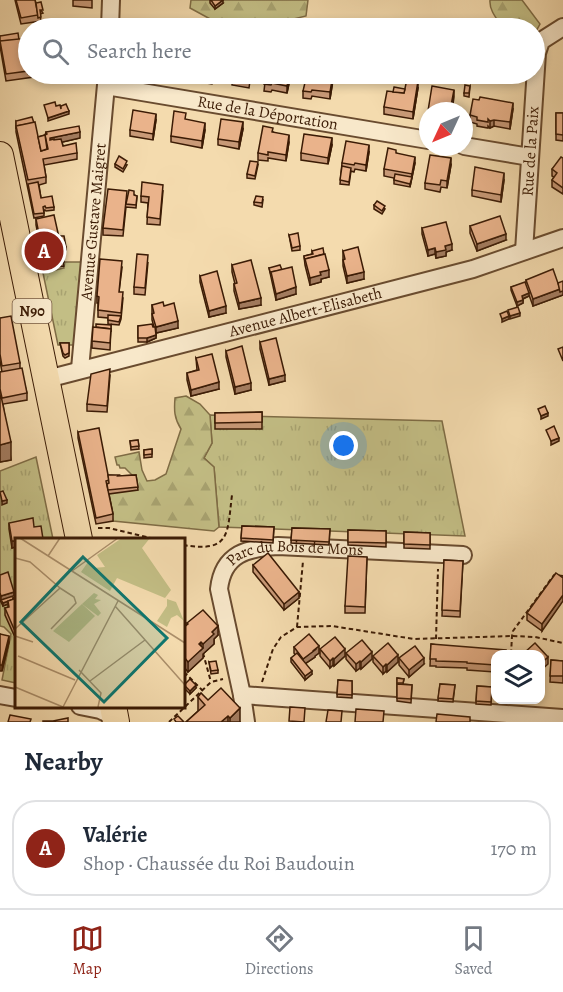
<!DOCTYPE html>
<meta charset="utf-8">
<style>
:root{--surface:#fff;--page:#f2f2f3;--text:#1f2937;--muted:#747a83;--line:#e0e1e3;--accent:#8f2418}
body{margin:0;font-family:Alegreya,serif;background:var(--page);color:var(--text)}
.controls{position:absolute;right:18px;bottom:18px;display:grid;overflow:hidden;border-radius:12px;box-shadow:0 3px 9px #0003}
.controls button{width:54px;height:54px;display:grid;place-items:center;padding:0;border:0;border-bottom:2px solid var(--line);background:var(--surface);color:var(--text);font:30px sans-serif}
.compass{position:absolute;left:419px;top:102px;width:54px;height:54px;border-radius:50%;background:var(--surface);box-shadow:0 3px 9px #0003;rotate:226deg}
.you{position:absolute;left:344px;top:446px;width:21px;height:21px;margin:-15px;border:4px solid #fff;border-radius:50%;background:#1a73e8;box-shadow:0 0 0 9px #1a73e833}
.badge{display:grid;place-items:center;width:39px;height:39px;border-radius:50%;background:var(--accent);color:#fff;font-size:20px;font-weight:700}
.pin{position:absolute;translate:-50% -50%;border:3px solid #fff;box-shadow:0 2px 6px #0006}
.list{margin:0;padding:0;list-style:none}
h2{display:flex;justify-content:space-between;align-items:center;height:78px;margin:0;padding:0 24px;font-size:26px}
h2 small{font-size:20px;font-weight:400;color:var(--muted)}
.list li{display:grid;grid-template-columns:39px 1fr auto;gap:18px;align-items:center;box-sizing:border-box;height:96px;margin:0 12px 12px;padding:0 12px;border:2px solid var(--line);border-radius:24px}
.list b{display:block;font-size:22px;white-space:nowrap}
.list p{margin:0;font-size:20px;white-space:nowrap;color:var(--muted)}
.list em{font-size:20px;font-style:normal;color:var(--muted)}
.icon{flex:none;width:33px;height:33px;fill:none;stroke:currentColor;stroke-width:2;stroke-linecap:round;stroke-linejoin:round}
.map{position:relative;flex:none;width:563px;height:722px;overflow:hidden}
.search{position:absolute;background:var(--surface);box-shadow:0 3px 9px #0003;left:18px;right:18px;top:18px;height:66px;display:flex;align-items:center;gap:15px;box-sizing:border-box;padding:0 21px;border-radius:33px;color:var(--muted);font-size:22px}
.sheet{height:186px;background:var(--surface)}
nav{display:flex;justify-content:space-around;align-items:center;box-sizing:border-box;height:84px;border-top:2px solid var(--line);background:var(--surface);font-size:16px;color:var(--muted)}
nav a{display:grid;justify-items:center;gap:3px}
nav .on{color:var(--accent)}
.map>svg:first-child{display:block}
.grass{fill:url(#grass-tufts);stroke:#7f6c45;stroke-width:1.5}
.forest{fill:url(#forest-firs);stroke:#7f6c45;stroke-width:1.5}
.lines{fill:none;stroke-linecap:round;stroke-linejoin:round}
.street-casing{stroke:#694b2f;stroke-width:20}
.primary-casing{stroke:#3b1b05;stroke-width:28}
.path{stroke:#3b1b05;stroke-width:2;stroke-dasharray:4.5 3;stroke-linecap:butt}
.street{stroke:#f8e8ca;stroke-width:16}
.primary{stroke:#f4dbae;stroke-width:26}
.wall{fill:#c99a78;stroke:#3b1b05;stroke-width:1.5}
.shaded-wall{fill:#a47d61;stroke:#3b1b05;stroke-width:1.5}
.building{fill:#eab38b;stroke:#3b1b05;stroke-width:1.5}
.labels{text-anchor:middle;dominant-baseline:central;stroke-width:4.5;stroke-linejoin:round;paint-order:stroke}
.shield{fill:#f8e8ca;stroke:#745840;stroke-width:1.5}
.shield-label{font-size:15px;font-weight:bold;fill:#3b1b05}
.street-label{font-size:16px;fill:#3b1b05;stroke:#f8e8ca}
.inset-road{fill:none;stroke:#aa8e6a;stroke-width:1.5}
.view{fill:#0f766e;fill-opacity:0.15;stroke:#0f766e;stroke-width:3}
.inset-edge{fill:none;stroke:#3b1b05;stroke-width:3}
</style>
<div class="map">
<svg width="563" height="722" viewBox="0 0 563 722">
<defs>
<pattern id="grass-tufts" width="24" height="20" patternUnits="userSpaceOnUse" patternTransform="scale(1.5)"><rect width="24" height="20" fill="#c3be85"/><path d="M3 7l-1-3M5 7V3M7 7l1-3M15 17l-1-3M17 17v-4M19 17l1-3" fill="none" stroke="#a8a371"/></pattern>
<pattern id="forest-firs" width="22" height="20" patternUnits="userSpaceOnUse" patternTransform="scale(1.5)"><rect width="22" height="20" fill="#c3be85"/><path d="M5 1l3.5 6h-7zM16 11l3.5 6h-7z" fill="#a8a371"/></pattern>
</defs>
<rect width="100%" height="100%" fill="#f4dbae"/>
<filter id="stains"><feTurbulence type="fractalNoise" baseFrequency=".00333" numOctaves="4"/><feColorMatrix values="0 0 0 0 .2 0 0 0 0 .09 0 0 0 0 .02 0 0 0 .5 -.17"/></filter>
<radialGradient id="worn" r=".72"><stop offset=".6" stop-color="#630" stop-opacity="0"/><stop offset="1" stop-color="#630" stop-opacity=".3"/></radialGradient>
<g class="grass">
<polygon points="62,262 88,262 80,345 58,345 43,273 64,268"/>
<polygon points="210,415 442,421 465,536 219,527 214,467 204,458 212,443"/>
<polygon points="36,457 53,539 16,539 16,683 2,680 11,634 4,627 0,626 0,471"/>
</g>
<g class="forest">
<polygon points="191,0 308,0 306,16 269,25 238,25 212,20 190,8"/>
<path d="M490 0H522L540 24 535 33 534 28H503C498 20 489 11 490 0Z"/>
<path d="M186 396 200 404 210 415 212 443 204 458 214 467 219 527 214 531 113 521 108 494 136 479 125 468H120L119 465H117L115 457 139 452 142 470 147 481 155 480 166 474 181 429C174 418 174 410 175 398Z"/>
</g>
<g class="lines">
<defs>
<g id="street">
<polyline points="110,28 111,0"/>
<path id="s1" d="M106 86 428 140"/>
<polyline points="464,146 530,157"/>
<path id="s2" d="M524 251 537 53 541 41 563 27"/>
<path id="s3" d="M80 369 107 74"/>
<path id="s4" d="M47 379 473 269 563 238"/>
<polyline points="0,695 16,698"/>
<path id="s5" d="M242 695 219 589C223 553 248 548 278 546L463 555"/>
<polyline points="80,706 100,710 115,717"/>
<polyline points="246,722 242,695 563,718"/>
</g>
<g id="primary">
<polyline points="0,155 79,539"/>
<polyline points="113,706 116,722"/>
</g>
</defs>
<use href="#street" class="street-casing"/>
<use href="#primary" class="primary-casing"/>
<g class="path">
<polyline points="98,528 109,528 155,539"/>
<path d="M183 545C231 553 227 534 232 495"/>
<polyline points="297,627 303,561"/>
<polyline points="436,639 438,569"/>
<polyline points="203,653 211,682"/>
<polyline points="511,654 512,636 513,631 554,575 563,576"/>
<polyline points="184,672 202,690"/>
<polyline points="262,682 273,649 281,637 297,627 332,626 414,639 512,636 535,637 563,643"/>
<polyline points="169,722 211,682 223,679"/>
</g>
<use href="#street" class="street"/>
<use href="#primary" class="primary"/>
</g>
<g class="wall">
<polygon points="15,0 35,0 36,3 43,13 40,14 41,21 21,24"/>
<polygon points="73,0 92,0 92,8 73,6"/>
<polygon points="210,0 223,3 215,9 210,3"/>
<polygon points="0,36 19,40 28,38 28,55 23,56 23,58 28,57 28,74 34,74 34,77 6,81 0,46"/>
<polygon points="187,74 214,74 212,84 187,80"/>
<polygon points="233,74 251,74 249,88 232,85"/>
<polygon points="266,74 291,74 287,93 272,90 271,92 264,91"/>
<polygon points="334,74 330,99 312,96 311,99 303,98 303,91"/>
<rect x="488" y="74" width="21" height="5"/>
<polygon points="470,86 469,97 464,96 464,93"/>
<polygon points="418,88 413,119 384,114 384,107 393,92"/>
<polygon points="513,109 510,129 494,126 490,128 488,126 488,128 477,126 477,124 470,122 470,115"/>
<polygon points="556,113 563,113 563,141 556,140"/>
<polygon points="156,120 153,140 130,136 130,130"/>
<polygon points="186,120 205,130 202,148 171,142 171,136"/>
<polygon points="16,121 38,137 45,135 46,132 80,138 62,142 63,146 77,153 77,159 44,165 46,177 46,183 39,185 41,198 54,207 54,210 46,211 45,210 44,210 44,216 34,218 16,132"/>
<polygon points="243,129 239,149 218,145 218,139"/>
<polygon points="273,132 289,142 286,161 268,158 268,161 258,160 258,153"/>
<polygon points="332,145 328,164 301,160 301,153"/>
<polygon points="369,152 366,171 355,169 354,172 351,171 349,185 340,184 342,163"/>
<polygon points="396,153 415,163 410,187 394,184 394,178 384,176 384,169"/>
<polygon points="563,158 563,194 552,187 552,180 554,177 552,176 552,169"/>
<polygon points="115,164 127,165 123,172 115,167"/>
<polygon points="258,165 255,179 247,178 247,174"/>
<polygon points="451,165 447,188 441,187 440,192 425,189 425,183"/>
<polygon points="504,180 501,202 472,196 472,190"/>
<polygon points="163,191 160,225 147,224 148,203 141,202 141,196"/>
<polygon points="134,195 137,196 136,208 126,207 123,236 103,235 103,228 127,198"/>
<polygon points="263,200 262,207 254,205 254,202"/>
<polygon points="374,205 385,209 382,214 374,209"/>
<polygon points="36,219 59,236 66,247 66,250 62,251 64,266 45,269 36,225"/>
<polygon points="470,226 506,240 477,251 470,233"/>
<polygon points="422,228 452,250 446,252 446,256 436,258 435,254 428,256 422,234"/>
<polygon points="289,235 300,246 300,250 292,251"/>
<polygon points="312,251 329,277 321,279 321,282 310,285 305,265 304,256 312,254"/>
<polygon points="343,251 364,279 347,283 343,266"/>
<polygon points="148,262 145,295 134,294 134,287"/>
<polygon points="232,265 261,305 239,309 234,291 234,284 235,284 232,272"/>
<polygon points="122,268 119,292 123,298 121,319 119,325 108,324 108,318 98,317 98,303 97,303 97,296"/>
<polygon points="269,268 282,270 296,294 276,300"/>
<polygon points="200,276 226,313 209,317 200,282"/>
<polygon points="526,280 558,283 563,295 533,306 529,295 529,296 523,299 523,303 517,306 511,290 511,287 526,283"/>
<polygon points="152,305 164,306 178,328 156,333 156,332 156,338 147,342 138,342 138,326 154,327 152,320"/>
<polygon points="0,318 20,363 20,368 27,393 27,400 3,404 11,460 0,462 0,372 2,372 0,361"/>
<polygon points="111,325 110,350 92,348 92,341"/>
<polygon points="260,342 285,381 269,385 260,349"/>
<polygon points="60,343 69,343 69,356 65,358 63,356"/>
<polygon points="226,351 251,390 235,394 226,357"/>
<polygon points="196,358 219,389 191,396 187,380 187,373 197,370"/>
<polygon points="110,376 107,412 87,411 87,404"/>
<polygon points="262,412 262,429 215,429 215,413"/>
<polygon points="78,432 108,475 118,476 136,475 138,490 109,494 113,514 113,521 96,524 78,438"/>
<polygon points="138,440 139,449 131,450 130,441"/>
<polygon points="152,449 152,457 144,458 144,450"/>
<polygon points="9,523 16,539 16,552 15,547 12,548 9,529"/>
<polygon points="242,526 274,527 273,543 241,541"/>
<polygon points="292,528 330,529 329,545 291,543"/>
<polygon points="348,530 386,531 386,547 348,545"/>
<polygon points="404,532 430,533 430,549 404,548"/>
<polygon points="367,557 365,613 345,613 345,606"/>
<polygon points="444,560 463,561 460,617 442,616"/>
<polygon points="253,565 299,598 284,610 253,572"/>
<polygon points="556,573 542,631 527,620 527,613"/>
<polygon points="0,575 14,595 16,595 16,635 14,635 5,615 5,608 8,608 8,604 3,606 0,600"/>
<polygon points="187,623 218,635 214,639 214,644 203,654 203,658 188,672 184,667 183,668"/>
<polygon points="0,634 9,642 2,671 0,671"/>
<polygon points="431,644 495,654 495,672 467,670 467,668 436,667 436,666 430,666"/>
<polygon points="294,647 319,653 315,656 315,657 305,664 312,674 305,680 291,662 291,658 295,655 294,653"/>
<polygon points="320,649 345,656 334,666 333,665 330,668 320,656"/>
<polygon points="346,653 372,659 361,669 360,668 356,671 346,659"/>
<polygon points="373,656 398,662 387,672 386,671 383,674 373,662"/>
<polygon points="399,658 424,664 409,677 399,665"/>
<polygon points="551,660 563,661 563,683 550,682"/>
<polygon points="209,662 218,670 218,673 211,674"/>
<polygon points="397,678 404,679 403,684 412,685 411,703 397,701"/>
<polygon points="338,680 352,681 352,698 337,697"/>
<polygon points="440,684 455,685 453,702 438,701"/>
<polygon points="184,685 196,688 190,694 184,688"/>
<polygon points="477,686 492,687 491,705 476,704"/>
<polygon points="198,697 208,700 240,722 186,722 198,711"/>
</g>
<g class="shaded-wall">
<polygon points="223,0 223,3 215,9 215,6"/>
<polygon points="290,74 291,74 287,93 287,86"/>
<polygon points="333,74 334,74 330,99 330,92"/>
<polygon points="418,81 418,88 413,119 413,112"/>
<polygon points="454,90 454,97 452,111 450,111"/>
<polygon points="513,103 513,109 510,129 510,122"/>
<polygon points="69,111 69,114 48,121 48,118"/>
<polygon points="156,114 156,120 153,140 153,134"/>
<polygon points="494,120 494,126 490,128 490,121"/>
<polygon points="243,122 243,129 239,149 239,142"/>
<polygon points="205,123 205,130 202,148 202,141"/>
<polygon points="80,132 80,138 50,145 50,138"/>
<polygon points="289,135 289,142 286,161 286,155"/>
<polygon points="332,138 332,145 328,164 328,158"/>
<polygon points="369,145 369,152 366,171 366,165"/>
<polygon points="415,157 415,163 410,187 410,184"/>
<polygon points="451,158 451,165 447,188 447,181"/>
<polygon points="504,173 504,180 501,202 501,195"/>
<polygon points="506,234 506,240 477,251 477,244"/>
<polygon points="452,244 452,250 446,252 446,256 436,258 436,252 445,246"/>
<polygon points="435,248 435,254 428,256 428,250"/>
<polygon points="62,251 62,257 43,258 43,255"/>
<polygon points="329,270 329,277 321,279 321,282 310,285 310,278 320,272"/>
<polygon points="364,272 364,279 347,283 347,276"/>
<polygon points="296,287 296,294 276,300 276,294"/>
<polygon points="560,289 563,291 563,295 533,306 533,299"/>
<polygon points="529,293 529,296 522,299 522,296"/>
<polygon points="261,298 261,305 239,309 239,303"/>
<polygon points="523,300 523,303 517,306 517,302"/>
<polygon points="226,306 226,313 209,317 209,311"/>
<polygon points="520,313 520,316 510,319 510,316"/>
<polygon points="509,316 509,319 502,322 502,319"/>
<polygon points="178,321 178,328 156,333 156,327"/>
<polygon points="156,335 156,338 147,342 147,338"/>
<polygon points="285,375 285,381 269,385 269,379"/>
<polygon points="219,382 219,389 191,396 191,390"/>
<polygon points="251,383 251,390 235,394 235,387"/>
<polygon points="548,413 548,416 541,419 541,416"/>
<polygon points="559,438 559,441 551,445 551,441"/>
<polygon points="11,442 11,460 0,462 0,445"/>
<polygon points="7,500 7,503 2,505 2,501"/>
<polygon points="12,541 15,541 15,547 12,548"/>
<polygon points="14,592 14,598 1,600 1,596"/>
<polygon points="299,592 299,598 284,610 284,604"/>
<polygon points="563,595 563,601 542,631 542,624"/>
<polygon points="8,601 8,604 3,606 3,603"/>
<polygon points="218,626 218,635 214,639 214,644 203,654 203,658 188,672 188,662 199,644 201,642 201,650 203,648 203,644 212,632"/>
<polygon points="9,636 9,642 2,671 2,665"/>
<polygon points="319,646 319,653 315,656 315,657 303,665 303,659"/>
<polygon points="345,649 345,656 334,666 334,659"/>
<polygon points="372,652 372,659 361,669 361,662"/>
<polygon points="398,655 398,662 387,672 387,665"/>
<polygon points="184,657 184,667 183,668 183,659"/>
<polygon points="548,657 548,664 540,671 540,664"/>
<polygon points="333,658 333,665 330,668 330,661"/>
<polygon points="424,658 424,664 409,677 409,670"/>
<polygon points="360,661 360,668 356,671 356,664"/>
<polygon points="386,664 386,671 383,674 383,667"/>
<polygon points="312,671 312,674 305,680 305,676"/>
<polygon points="196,685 196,688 190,694 190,691"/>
<polygon points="240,708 240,722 230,722 230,718"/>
<polygon points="228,716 228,722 221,722"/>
</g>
<g class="building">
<polygon points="16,0 35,0 38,15 21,18"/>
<polygon points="211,0 223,0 215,6"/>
<polygon points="41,2 43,10 40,10 41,17 38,18 36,3"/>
<polygon points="48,22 49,28 38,28 38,24"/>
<polygon points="440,24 448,26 447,28 440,28"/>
<polygon points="18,33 19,40 0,41 0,44 0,36"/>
<polygon points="28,38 28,49 22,50 23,58 28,57 28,71 6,74 0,41"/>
<polygon points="187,74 213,74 212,78"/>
<polygon points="233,74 250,74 249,82 232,79"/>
<polygon points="266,74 290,74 287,86 272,83 271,85 264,84"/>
<polygon points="307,74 333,74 330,92 312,90 311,92 303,91"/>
<polygon points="407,79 418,81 413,112 384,107 387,91 404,93"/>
<polygon points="465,85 470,86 469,93 464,93"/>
<polygon points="432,86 454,90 450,111 428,111"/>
<polygon points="394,87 405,89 404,93 393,92"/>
<polygon points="480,97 513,103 510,122 494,120 490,121 488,119 488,122 477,120 477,117 470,115 473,99 479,100"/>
<polygon points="55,102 56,106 60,105 61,109 61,106 66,104 69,111 48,118 44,105"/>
<polygon points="133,110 156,114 153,134 130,130"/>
<polygon points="174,111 186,113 185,119 205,123 202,141 171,136"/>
<polygon points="556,113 563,113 563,135 556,134"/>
<polygon points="32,117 34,123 16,126 16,129 16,121"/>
<polygon points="221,119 243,122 239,142 218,139"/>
<polygon points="35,122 41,151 48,149 45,135 47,134 46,132 79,126 80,132 50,138 50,140 54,139 54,140 61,139 63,146 76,143 77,153 43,159 46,177 28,180 16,126"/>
<polygon points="263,126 273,128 272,132 289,135 286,155 268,152 268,155 258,153"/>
<polygon points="304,134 332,138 328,158 301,153"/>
<polygon points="45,135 47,149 41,151 38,137"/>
<polygon points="346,141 369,145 366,165 355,163 354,165 342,163"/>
<polygon points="388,148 396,150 396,153 415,157 412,174 384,169"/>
<polygon points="430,155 451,158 447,181 441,180 440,185 425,183"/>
<polygon points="119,156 127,161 123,169 115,164"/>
<polygon points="561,157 563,158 563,188 552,180 557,173 552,169"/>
<polygon points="250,161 258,162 255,176 247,174"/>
<polygon points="342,166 351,168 349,182 340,180"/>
<polygon points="475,167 504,173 501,195 472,190"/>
<polygon points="395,174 412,177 410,184 394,180"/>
<polygon points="38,182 41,198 52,196 54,207 46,208 45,206 43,207 44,213 34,214 28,184"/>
<polygon points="142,182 163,185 160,219 147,217 149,197 141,196"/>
<polygon points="108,189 127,191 123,230 103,228"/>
<polygon points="129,190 134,191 134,195 137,196 136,205 126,204"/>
<polygon points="256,196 263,197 262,203 254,202"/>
<polygon points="377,201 385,206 382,211 374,205"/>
<polygon points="54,215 62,251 43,255 36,219"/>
<polygon points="500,216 506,234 477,244 470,226"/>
<polygon points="446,222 452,244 445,246 446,250 436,252 435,248 428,250 422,228"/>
<polygon points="298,233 300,246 292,248 289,235"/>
<polygon points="59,236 64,236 66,247 61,248"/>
<polygon points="358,247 364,272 347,276 343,260 345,259 343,251"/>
<polygon points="323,248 324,254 305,259 305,262 304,256 313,254 312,251"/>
<polygon points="62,254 64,262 45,266 43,258"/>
<polygon points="137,254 148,255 145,288 134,287"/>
<polygon points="325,254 329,270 320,272 321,275 310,278 305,259"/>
<polygon points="100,259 122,261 119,292 123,292 121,313 98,310 99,297 97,296"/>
<polygon points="251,260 261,298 239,303 234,284 237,283 232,265"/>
<polygon points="280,265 282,270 271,272 271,275 269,268"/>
<polygon points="292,267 296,287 276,294 271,272"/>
<polygon points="553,269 560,289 533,299 526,280"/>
<polygon points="217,271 226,306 209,311 200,276"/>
<polygon points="563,281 563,291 560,292 558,283"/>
<polygon points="525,282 529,293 522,296 523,300 517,302 511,287"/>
<polygon points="163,302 164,306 174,303 178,321 156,327 152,314 154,313 152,305"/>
<polygon points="518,307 520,313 510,316 508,310"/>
<polygon points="507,311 509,316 502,319 500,314"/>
<polygon points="108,315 121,316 119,322 108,320"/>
<polygon points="11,316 20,363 2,366 0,354 0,318"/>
<polygon points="96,324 111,325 111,332 111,329 96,327"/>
<polygon points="152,324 153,327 155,327 156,335 147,338 138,338 138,326"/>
<polygon points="93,327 111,329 110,343 92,341"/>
<polygon points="276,338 285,375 269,379 260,342"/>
<polygon points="60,343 69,343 69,353 65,355 63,353"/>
<polygon points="242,346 251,383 235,387 226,351"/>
<polygon points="563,347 563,361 558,349"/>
<polygon points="212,354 219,382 191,390 187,373 199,370 196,358"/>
<polygon points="22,368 27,393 2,398 0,389 0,372"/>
<polygon points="110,369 107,406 87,404 91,374"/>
<polygon points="0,396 1,396 11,442 0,445"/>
<polygon points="545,406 548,413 541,416 538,409"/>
<polygon points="262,412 262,422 215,423 215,413"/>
<polygon points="554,426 559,438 551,441 546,430"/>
<polygon points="99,428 109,480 106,481 113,514 96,518 78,432"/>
<polygon points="138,440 139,446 131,447 130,441"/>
<polygon points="152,449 152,454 144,455 144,450"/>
<polygon points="108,475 119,475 118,476 136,475 138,487 108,490 107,484 109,483"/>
<polygon points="3,491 7,500 2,501 0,492"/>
<polygon points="33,518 34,527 41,526 43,539 16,539 16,546 15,541 12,541 9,523"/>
<polygon points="242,526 274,527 273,540 241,538"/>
<polygon points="292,528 330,529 329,542 291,540"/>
<polygon points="348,530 386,531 386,543 348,542"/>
<polygon points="404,532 430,533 430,545 404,544"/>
<polygon points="268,553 299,592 284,604 253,565"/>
<polygon points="348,556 367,557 365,607 345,606"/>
<polygon points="444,560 463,561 460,611 442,610"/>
<polygon points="8,572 14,592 1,596 0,593 0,575"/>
<polygon points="556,573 563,578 563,595 542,624 527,613"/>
<polygon points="16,595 16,597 13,598 14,599 3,603 1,600"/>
<polygon points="16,597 16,628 14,629 5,608 9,607 8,601 14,599 13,598"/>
<polygon points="203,610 218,626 212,632 214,634 203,644 201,642 199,644 203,648 188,662 184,657 183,659 183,628 188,624 187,623"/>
<polygon points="0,634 9,636 2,665 0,665"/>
<polygon points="309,634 319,646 314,650 315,650 303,659 294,647"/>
<polygon points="335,637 345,649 334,659 333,658 330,661 320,649"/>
<polygon points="362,640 372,652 361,662 360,661 356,664 346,653"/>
<polygon points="388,643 398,655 387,665 386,664 383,667 373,656"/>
<polygon points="535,643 548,657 540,664 540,654 525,654 524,653"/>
<polygon points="431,644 506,650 505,654 495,654 495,665 467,663 467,662 436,661 436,659 430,659"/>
<polygon points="415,646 424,658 409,670 399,658"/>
<polygon points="297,653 312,671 305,676 291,658"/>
<polygon points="551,660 563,661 563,676 550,676"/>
<polygon points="216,661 218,670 211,671 209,662"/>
<polygon points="397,678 404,679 403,683 397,683"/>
<polygon points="190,679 196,685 190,691 184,685"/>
<polygon points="338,680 352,681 352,695 337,694"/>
<polygon points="397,684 412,685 411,699 397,698"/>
<polygon points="440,684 455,685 453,699 438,698"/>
<polygon points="477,686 492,687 491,702 476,701"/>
<polygon points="221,688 240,708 230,718 228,716 221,722 186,722 205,705 198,697 201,693 208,700"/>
<polygon points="290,707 305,708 304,722 289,721"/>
<polygon points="356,709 384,711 383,722 355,722"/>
<polygon points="328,710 342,711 341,722 326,722"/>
<polygon points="437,714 470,717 470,722 436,722"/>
<polygon points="10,715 31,719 30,722 8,722"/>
<polygon points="178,716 184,722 176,722 174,719"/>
<polygon points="68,718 68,722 43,722 43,721 53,721"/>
</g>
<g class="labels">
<rect class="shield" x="12.5" y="299" width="39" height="24" rx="4.5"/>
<g class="shield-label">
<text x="32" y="311">N90</text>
</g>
<g class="street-label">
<text stroke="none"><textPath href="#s1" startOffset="164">Rue de la Déportation</textPath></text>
<text stroke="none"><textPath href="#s2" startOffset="100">Rue de la Paix</textPath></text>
<text stroke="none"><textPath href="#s3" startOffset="148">Avenue Gustave Maigret</textPath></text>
<text stroke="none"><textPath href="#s4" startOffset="267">Avenue Albert-Elisabeth</textPath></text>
<text stroke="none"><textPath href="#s5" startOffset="206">Parc du Bois de Mons</textPath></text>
</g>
</g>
<g transform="translate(15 538)">
<rect width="170" height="170" fill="#f4dbae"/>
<path d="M107 0H135L127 10 156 52 150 60 102 40 95 53 66 34 73 24 78 30 90 29 82 17ZM67 66 80 78 54 104 38 93Z" fill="#c3be85"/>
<path d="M79 55 83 57 80 61 86 62 79 66 86 75 83 78 67 66ZM152 61 161 64 169 83 162 77 156 80 152 89 142 83 152 68Z" fill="#c3be85"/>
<path class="inset-road" d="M5 0 170 105M33 18 45 0M0 20 15 24 45 50 0 91M57 33 103 0M100 68 170 147M36 91 61 65 59 59 45 50M0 98 18 104M3 118 60 142M64 132 86 155 83 169M75 143 130 102M0 149 48 169M48 169 103 63"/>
<path class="view" d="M68 19 152 100 89 164 6 84Z"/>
<rect width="170" height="170" class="inset-edge"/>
</g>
<rect width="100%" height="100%" filter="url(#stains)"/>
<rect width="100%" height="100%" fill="url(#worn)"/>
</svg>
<div class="controls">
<button><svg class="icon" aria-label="layers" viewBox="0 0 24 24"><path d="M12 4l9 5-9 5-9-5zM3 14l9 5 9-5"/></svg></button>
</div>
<svg class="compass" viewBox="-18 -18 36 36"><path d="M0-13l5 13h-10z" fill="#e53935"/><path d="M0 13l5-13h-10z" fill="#747a83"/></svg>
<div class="you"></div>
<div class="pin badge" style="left:44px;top:251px">A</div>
<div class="search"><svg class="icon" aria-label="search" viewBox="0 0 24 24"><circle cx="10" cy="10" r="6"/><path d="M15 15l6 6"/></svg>Search here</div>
</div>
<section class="sheet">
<h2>Nearby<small></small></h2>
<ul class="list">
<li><span class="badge">A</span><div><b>Valérie</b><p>Shop · Chaussée du Roi Baudouin</p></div><em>170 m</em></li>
</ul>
</section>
<nav>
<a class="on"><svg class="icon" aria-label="map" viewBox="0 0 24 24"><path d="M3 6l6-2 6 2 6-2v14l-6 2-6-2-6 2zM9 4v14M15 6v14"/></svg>Map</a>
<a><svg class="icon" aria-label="directions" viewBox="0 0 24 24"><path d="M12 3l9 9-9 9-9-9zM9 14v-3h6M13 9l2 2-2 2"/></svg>Directions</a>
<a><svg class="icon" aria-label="saved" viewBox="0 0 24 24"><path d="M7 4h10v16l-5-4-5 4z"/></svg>Saved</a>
</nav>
